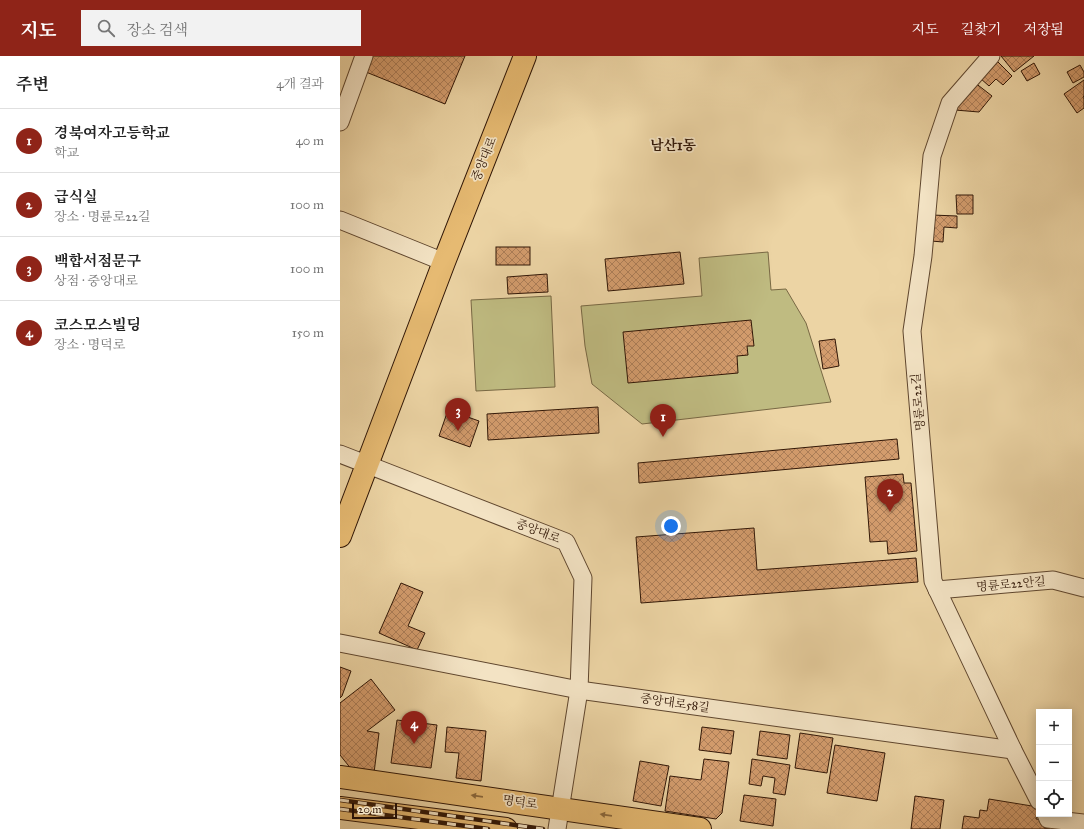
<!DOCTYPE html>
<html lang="ko">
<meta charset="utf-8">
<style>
:root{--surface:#fff;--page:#f2f2f2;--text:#222;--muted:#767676;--line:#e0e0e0;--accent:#8f2418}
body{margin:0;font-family:"IM FELL Great Primer","Noto Serif KR",serif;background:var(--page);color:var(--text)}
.controls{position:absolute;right:12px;bottom:12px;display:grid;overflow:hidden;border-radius:0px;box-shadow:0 2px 10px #0003}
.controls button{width:36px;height:36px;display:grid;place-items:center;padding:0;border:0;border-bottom:1px solid var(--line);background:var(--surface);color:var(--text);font:20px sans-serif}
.scale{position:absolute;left:12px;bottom:10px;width:45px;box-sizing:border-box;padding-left:4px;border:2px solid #301606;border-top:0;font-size:11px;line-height:14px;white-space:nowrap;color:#301606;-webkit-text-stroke:3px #f3e3c4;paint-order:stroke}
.you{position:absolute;left:331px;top:470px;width:14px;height:14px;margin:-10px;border:3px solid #fff;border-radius:50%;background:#1a73e8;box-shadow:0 0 0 6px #1a73e833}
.badge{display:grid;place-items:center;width:26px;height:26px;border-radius:50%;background:var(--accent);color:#fff;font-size:13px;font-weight:700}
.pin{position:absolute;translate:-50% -33px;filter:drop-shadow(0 1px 2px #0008)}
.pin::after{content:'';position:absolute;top:21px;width:14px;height:12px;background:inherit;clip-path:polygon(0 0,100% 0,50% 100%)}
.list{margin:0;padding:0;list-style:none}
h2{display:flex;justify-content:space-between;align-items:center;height:52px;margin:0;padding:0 16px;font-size:17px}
h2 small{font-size:13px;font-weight:400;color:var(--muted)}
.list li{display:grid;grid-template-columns:26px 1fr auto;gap:12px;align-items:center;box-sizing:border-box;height:64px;padding:0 16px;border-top:1px solid var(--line)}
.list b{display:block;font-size:15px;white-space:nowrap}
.list p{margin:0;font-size:13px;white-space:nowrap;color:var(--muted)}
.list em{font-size:13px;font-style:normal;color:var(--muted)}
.icon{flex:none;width:22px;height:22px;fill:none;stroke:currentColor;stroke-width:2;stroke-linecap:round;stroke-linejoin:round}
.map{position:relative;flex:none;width:744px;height:773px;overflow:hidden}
header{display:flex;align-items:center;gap:24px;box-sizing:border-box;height:56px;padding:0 20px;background:var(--accent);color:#fff}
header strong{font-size:19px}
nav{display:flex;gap:22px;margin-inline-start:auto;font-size:14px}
.search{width:280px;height:36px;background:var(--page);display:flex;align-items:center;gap:10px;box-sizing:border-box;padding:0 14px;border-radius:0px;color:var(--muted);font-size:15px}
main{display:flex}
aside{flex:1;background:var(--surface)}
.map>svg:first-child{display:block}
.pitch{fill:#bfbb81;stroke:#786844}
.building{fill:url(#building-cross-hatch);stroke:#301606}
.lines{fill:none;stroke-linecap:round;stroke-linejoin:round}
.minor-casing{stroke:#5f462e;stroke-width:19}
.major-casing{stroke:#301606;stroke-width:24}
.minor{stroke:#f3e3c4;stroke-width:17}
.major{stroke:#e6ba72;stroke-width:22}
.rail-casing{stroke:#301606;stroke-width:4.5}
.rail{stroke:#f3e3c4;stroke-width:3;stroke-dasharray:9;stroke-linecap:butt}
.oneway{fill:#8b683c}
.labels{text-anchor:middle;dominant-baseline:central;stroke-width:3.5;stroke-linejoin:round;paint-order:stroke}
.street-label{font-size:12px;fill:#301606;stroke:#f3e3c4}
.quarter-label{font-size:14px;font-weight:bold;fill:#301606;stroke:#f3e3c4}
</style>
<header>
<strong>지도</strong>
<div class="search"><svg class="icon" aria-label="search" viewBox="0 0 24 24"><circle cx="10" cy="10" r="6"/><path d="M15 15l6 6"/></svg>장소 검색</div>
<nav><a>지도</a><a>길찾기</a><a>저장됨</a></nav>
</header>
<main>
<aside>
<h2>주변<small>4개 결과</small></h2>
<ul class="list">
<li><span class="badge">1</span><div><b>경북여자고등학교</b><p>학교</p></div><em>40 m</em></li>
<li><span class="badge">2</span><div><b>급식실</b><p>장소 · 명륜로22길</p></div><em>100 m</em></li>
<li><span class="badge">3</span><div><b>백합서점문구</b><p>상점 · 중앙대로</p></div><em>100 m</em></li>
<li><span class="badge">4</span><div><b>코스모스빌딩</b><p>장소 · 명덕로</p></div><em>150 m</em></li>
</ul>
</aside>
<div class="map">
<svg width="744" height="773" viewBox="0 0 744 773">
<defs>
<pattern id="building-cross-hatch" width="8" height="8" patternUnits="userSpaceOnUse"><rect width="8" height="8" fill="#d39c6d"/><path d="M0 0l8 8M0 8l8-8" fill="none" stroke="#ac7e58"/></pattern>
</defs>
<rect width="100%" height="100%" fill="#ecd4a4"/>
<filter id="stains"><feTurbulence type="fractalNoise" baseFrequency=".005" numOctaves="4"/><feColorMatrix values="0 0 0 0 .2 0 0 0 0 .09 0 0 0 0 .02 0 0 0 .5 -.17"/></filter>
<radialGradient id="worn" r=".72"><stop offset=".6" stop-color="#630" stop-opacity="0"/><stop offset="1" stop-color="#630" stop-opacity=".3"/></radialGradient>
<g class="pitch">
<polygon points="428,196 431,234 446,233 466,267 491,346 302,368 252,328 245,290 241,250 362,240 359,202"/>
<polygon points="211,240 215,331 136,335 131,244"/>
</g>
<g class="building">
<polygon points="27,0 125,0 105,48 21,14"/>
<polygon points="661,0 694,0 674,16"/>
<polygon points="657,5 672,20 663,29 656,23 649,30 640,22"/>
<polygon points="694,7 700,18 687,25 681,15"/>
<polygon points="740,9 744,16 744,21 733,27 727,16"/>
<polygon points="744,24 744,40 743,41 744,43 744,52 737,57 724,38"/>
<polygon points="634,26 652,40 639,56 615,54"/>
<polygon points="616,139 633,139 633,158 617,158"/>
<polygon points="592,159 617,160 617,172 604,171 603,186 591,185"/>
<rect x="156" y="191" width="34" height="18"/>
<polygon points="340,196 344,228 268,235 265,203"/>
<polygon points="207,218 208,236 168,238 167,221"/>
<polygon points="411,264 414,290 407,290 408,299 397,300 398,317 288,327 283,276"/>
<polygon points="495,283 499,310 483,313 479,285"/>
<polygon points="258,351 259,377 148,384 147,358"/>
<polygon points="108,354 139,365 130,391 99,380"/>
<polygon points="557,383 559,403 299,427 298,407"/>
<polygon points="563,418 564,427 571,427 577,495 548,498 547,485 530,486 525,421"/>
<polygon points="414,472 417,514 576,502 578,526 301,547 296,481"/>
<polygon points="61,527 83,536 68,570 85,577 77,594 39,577"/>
<polygon points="0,611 11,615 2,640 0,642"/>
<polygon points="31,623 55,654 27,675 39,677 34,717 12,714 0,699 0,647"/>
<polygon points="57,664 97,669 91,712 51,707"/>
<polygon points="107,671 146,675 141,725 116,722 119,697 105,696"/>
<polygon points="362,671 394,675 391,698 359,694"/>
<polygon points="420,675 450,679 447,703 417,699"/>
<polygon points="460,677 493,682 487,717 455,712"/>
<polygon points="495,689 545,697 537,745 487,737"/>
<polygon points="364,703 389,706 382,757 376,763 325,755 330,720 361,724"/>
<polygon points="412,703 450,709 445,739 433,737 435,722 423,720 421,730 409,728"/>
<polygon points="300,705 329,710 321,750 293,745"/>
<polygon points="404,739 436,743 433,770 400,765"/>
<polygon points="575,740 604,744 600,773 571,773"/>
<polygon points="649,743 698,751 696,763 705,764 704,772 710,773 622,773 624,760 639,762 640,754 647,755"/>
</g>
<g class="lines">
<defs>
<g id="minor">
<polyline points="651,0 610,47 592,100 583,200 572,275 593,525 673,694 699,745"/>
<polyline points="0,66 24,0"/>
<polyline points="0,164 104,206"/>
<polyline points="0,398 226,486 243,522 239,634 217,773"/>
<polyline points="597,534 713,524 744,532"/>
<polyline points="0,587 239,634 673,694"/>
<polyline points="706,758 708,763 744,767"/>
</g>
<g id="major">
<polyline points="0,480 104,206 185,0"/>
<polyline points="0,721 360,773"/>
<polyline points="0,752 166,773"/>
</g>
</defs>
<use href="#minor" class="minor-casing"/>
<use href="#major" class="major-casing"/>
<use href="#minor" class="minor"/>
<use href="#major" class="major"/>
<defs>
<g id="rail">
<polyline points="0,744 203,773"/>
<polyline points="0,753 148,773"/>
</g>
</defs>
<use href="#rail" class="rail-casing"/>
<use href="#rail" class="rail"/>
</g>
<defs><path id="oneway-solid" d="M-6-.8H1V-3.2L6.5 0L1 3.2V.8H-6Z"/></defs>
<g class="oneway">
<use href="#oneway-solid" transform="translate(137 740) rotate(-172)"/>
<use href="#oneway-solid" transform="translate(266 759) rotate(-172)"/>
</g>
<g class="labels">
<g class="street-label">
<text transform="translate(144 103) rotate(-68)">중앙대로</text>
<text transform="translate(578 346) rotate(-95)">명륜로22길</text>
<text transform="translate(198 475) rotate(21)">중앙대로</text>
<text transform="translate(671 528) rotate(-5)">명륜로22안길</text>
<text transform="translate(335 647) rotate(8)">중앙대로58길</text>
<text transform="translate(180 746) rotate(8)">명덕로</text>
</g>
<g class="quarter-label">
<text x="333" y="89">남산1동</text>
</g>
</g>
<rect width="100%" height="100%" filter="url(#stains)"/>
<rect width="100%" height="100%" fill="url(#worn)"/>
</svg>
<div class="controls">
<button>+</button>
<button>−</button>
<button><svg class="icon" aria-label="locate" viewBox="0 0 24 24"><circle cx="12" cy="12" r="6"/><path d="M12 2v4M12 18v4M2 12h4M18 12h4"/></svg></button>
</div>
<div class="scale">20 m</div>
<div class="you"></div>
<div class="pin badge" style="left:323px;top:381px">1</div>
<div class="pin badge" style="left:550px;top:456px">2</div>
<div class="pin badge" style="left:118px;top:375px">3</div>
<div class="pin badge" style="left:74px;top:688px">4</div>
</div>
</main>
